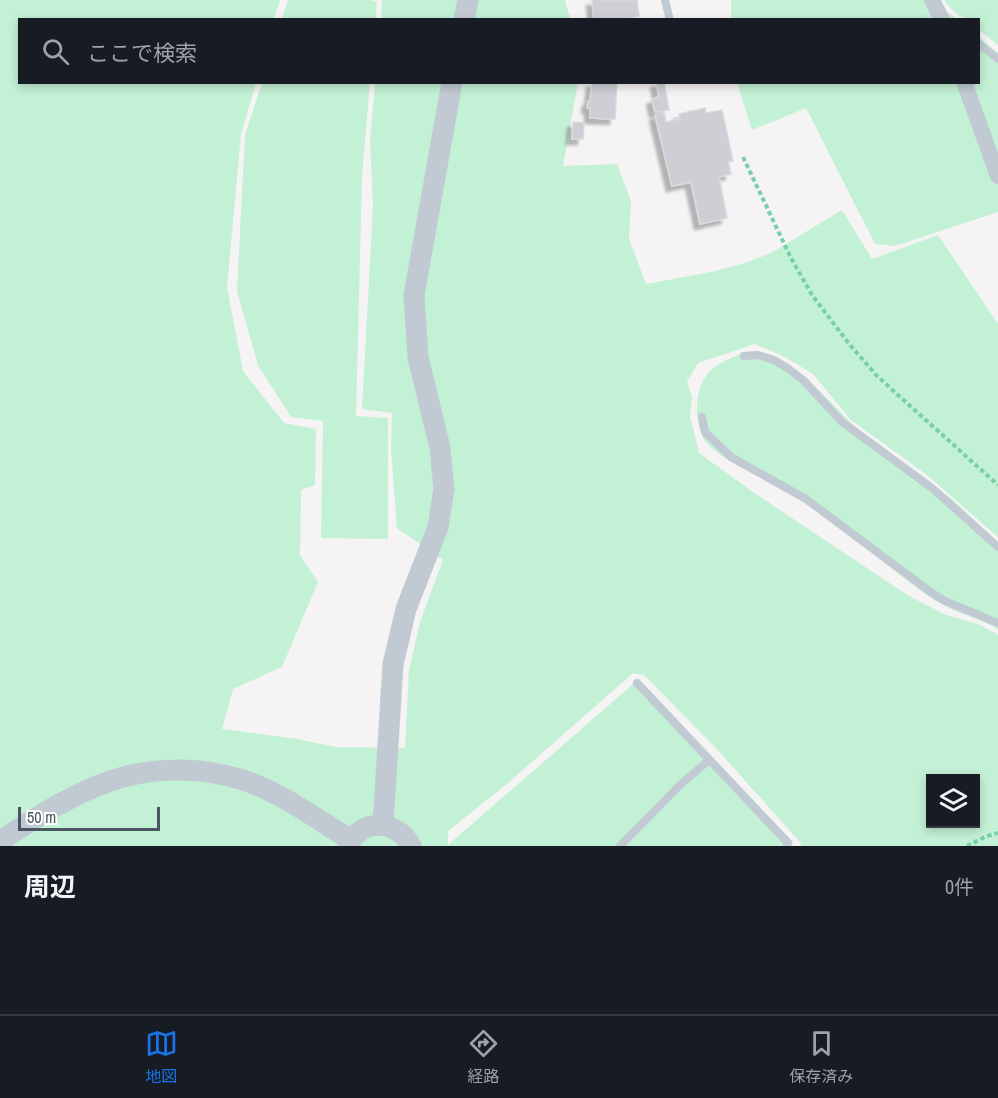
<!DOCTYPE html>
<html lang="ja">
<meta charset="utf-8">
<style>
:root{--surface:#171b24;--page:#20242c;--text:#f1f3f6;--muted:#9ea1a6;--line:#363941;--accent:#1a73e8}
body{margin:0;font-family:"Archivo Narrow","Noto Sans JP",sans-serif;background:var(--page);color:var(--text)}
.controls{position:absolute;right:18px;bottom:18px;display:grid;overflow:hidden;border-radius:0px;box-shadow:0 3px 9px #0003}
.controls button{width:54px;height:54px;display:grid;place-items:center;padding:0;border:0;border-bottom:2px solid var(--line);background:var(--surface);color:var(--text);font:30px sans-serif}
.scale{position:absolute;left:18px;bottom:15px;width:142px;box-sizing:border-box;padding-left:6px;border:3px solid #4a5661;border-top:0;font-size:16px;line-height:21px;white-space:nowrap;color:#4a5661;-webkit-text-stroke:4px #fff;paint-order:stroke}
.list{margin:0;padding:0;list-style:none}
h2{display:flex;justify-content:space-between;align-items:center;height:78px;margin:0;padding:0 24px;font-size:26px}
h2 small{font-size:20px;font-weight:400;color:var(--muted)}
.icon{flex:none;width:33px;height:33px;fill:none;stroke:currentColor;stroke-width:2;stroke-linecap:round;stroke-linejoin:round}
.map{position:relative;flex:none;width:998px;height:846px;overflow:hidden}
.search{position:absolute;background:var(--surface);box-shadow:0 3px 9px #0003;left:18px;right:18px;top:18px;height:66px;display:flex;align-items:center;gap:15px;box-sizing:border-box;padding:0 21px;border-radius:0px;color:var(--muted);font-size:22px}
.sheet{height:168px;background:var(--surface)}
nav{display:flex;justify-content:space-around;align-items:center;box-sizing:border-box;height:84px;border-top:2px solid var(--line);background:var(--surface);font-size:16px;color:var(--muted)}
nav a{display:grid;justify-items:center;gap:3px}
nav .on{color:var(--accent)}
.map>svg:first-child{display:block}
.green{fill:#c3f1d5;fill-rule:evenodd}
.building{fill:#cdcfd5;stroke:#d7d9de;stroke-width:1.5;filter:url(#shadow)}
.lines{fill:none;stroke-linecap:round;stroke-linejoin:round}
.path{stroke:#7ad0a6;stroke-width:4;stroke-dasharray:4.5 3;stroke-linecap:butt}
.service{stroke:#c1cad2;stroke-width:8}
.minor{stroke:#c1cad2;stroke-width:16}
.tertiary{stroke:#c1cad2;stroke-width:21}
</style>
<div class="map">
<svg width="998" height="846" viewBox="0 0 998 846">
<defs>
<filter id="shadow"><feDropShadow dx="-5.5" dy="5.5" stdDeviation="1.5" flood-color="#0004"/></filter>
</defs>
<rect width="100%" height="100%" fill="#f5f3f3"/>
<g class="green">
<path d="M0 0H280L274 19 20 20V82L256 83 241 134 227 287 243 371 284 423 316 429 315 485 301 490 300 555 318 582 282 667 233 689 222 729 297 739 336 747 405 748 409 670 420 622 443 560 397 528 391 449 392 413 362 409 373 206 370 140 375 83H578L563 166 617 164 631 201 629 239 646 284 711 272 742 264 771 253 842 210 872 259 938 235 998 324V537L927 475 851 420 813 374 785 357 755 344 698 363 687 381 692 397 690 416 699 453 753 492 909 596 944 614 980 625 998 635V846H800L801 843 714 746 644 675 633 673 508 783 448 831V845L639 679 793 842 792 846H0ZM930 778H976V824H930Z"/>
<polygon points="288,0 371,0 377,2 376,19 282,19"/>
<polygon points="382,0 565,0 570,19 381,20"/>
<polygon points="731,0 930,0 957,19 731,19"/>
<path d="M944 0H998V45L979 30 978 20C963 20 953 13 944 0Z"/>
<polygon points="979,37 998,53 998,212 895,246 875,244 806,108 752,130 737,83 978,82"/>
<polygon points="262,83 370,83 362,176 356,416 388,418 388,539 321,538 323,421 291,417 258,365 237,291 245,135"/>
<path d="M746 352 784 362 805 376 855 427 953 500 998 543V629C979 618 958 614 940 603 926 596 915 586 903 577 866 549 825 513 785 490 765 479 712 457 702 436 694 417 695 386 710 371 720 362 733 357 746 352Z"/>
</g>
<g class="building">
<polygon points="592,0 637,0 639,16 631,17 631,20 594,20"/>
<polygon points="592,82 617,82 615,119 590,118 590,108 587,108 588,101 590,101"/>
<polygon points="656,82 664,82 669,110 655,112 652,99 659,97"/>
<polygon points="705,108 706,113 722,110 733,161 728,162 731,174 719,177 727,218 700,224 691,182 672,186 655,115 664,113 666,122 680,119 679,114"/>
<polygon points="573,122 584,123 583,139 572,139"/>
</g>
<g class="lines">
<g class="path">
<polyline points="743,157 791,258 812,295 850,345 877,376 998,485"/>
<polyline points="967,846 987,836 998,833"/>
</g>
<g class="service">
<polyline points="665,0 670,20"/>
<polyline points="978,43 998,59"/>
<polyline points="744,356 758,355 774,360 789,369 804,381 842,422 932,488 998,547"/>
<polyline points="702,417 705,432 731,457 806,499 932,593 945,601 998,623"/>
<polyline points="637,683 788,843 787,846"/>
<polyline points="620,846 680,785 709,760"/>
</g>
<g class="minor">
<polyline points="932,0 942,20"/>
<polyline points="964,82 998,176"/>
</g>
<g class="tertiary">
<polyline points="464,20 468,0"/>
<polyline points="383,825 393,664 406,609 438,527 444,489 440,448 418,357 414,295 452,82"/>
<path d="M0 841C34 819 70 795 108 782 150 766 201 767 243 780 281 792 316 819 351 840"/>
<path d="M348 846C361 817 398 820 411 846"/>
</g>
</g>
</svg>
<div class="controls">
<button><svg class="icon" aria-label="layers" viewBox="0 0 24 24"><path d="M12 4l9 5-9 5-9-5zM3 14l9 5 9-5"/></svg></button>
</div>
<div class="scale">50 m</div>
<div class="search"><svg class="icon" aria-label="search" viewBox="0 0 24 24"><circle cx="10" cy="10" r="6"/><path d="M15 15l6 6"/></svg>ここで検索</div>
</div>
<section class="sheet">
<h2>周辺<small>0件</small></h2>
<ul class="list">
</ul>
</section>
<nav>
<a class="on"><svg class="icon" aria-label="map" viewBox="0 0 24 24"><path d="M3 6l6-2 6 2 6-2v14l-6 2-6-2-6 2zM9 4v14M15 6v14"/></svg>地図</a>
<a><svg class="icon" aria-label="directions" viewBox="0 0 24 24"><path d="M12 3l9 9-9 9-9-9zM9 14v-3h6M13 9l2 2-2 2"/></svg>経路</a>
<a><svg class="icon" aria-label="saved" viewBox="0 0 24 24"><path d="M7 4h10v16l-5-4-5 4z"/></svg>保存済み</a>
</nav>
